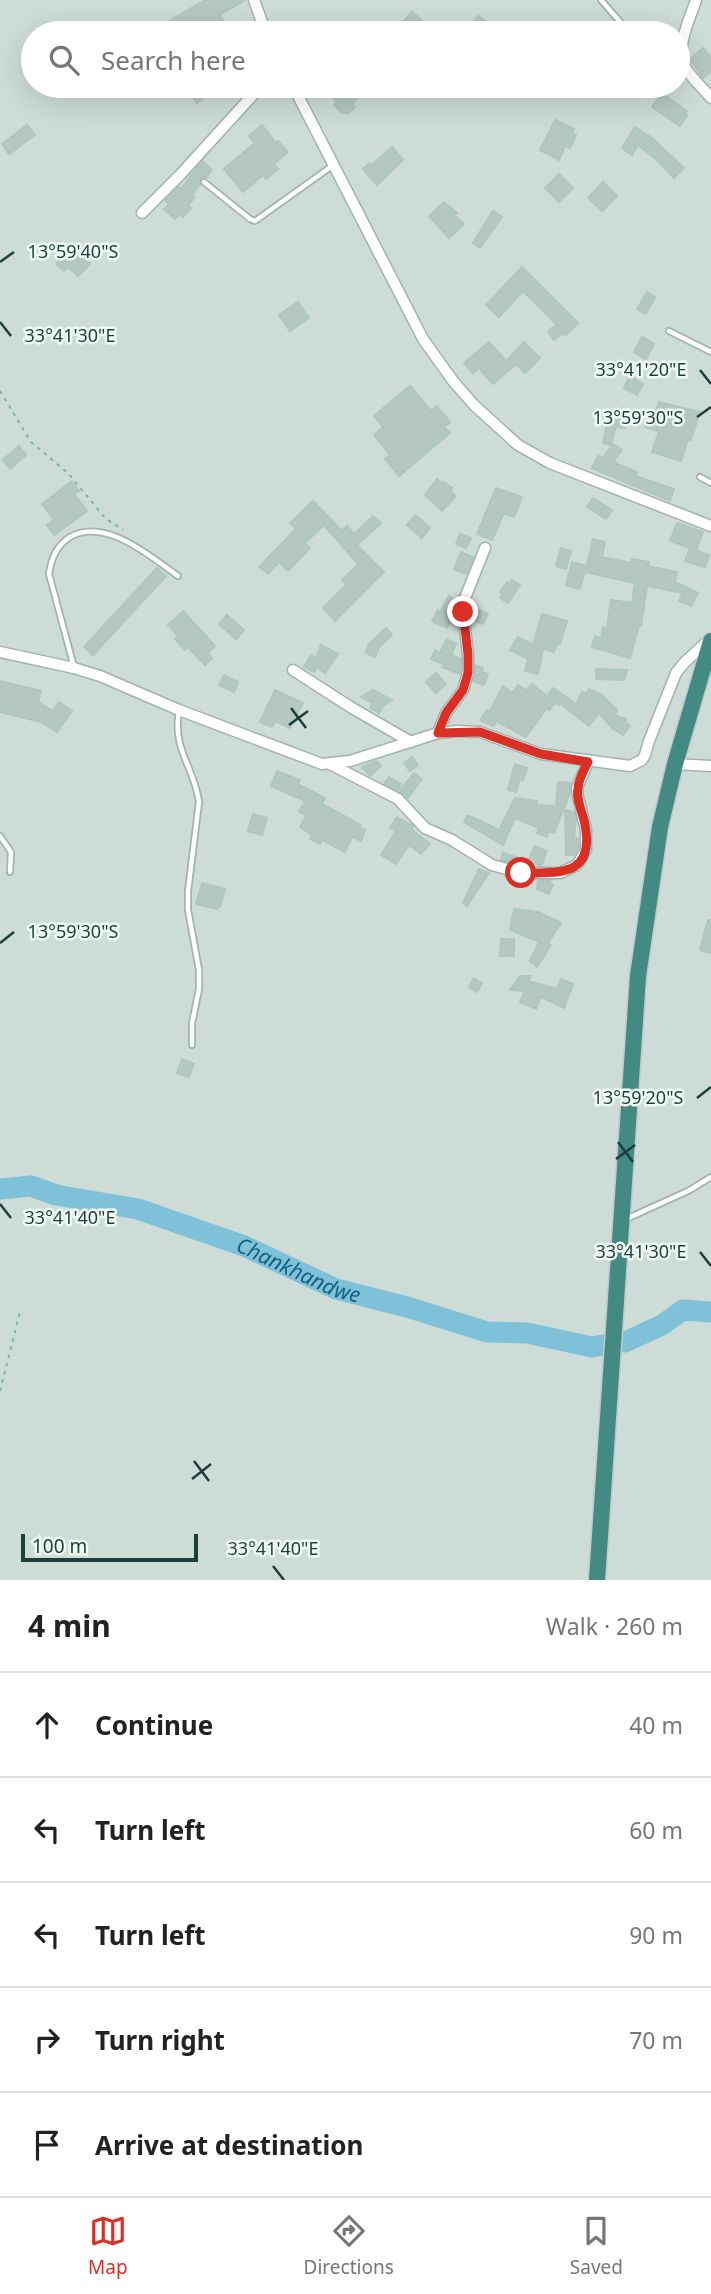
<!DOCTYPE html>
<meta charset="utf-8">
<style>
:root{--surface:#fff;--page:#f6f6f6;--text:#222;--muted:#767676;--line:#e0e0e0;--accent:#d93025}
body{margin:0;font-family:"Noto Sans",sans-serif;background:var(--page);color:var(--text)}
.scale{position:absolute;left:21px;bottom:18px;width:177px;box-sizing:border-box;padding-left:7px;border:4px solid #1e3e39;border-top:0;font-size:19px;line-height:24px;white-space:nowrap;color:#1e3e39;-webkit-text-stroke:5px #eff8f5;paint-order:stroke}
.stop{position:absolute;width:21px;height:21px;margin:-16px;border:5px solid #d93025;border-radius:50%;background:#fff}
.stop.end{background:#d93025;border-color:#fff;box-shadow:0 2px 7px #0008}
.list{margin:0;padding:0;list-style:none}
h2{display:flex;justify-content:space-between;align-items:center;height:91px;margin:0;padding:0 28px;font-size:30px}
h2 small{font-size:23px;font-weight:400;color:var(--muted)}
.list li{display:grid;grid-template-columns:46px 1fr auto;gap:21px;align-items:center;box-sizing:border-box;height:105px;padding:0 28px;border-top:2px solid var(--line)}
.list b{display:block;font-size:26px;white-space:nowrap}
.list em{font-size:23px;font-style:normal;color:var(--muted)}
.icon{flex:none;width:38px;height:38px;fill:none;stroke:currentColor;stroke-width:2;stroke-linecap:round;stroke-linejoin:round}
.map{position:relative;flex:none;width:711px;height:1580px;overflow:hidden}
.search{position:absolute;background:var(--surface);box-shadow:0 7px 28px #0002;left:21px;right:21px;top:21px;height:77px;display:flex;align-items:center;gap:18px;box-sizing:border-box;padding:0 24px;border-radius:38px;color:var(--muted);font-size:26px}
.sheet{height:616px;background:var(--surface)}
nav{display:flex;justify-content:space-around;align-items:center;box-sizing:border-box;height:98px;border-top:2px solid var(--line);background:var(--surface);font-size:19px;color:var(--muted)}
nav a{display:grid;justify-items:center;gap:4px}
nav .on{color:var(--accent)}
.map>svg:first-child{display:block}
.built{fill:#cddcd7;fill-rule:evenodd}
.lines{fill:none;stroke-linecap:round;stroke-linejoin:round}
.river{stroke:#7fc1d9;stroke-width:21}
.building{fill:#b4c7c1;stroke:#b0c6c0;stroke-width:2}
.service-casing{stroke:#a1b4af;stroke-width:8}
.minor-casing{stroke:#a1b4af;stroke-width:13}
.trunk-casing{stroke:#c0c9c8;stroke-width:19}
.path{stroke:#7bb4a8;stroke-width:2;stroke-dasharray:3.5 5;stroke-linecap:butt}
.service{stroke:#fff;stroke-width:4.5}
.minor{stroke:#fff;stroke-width:10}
.trunk{stroke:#428a82;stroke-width:16}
.route{stroke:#d93025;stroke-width:9}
.ticks{fill:none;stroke:#1e3e39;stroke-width:2.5}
.labels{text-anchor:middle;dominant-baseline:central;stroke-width:5;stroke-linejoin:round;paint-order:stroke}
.water-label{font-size:21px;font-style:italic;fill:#116281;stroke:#eff8f5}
.ticks-label{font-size:18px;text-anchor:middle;fill:#1e3e39;stroke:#eff8f5;stroke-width:5;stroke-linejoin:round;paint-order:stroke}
</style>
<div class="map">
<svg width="711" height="1580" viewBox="0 0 711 1580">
<rect width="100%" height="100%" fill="#dfece7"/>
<path class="built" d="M0 0H711V1580H0ZM33 33H678V86H33Z"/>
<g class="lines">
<g class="river">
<path id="s1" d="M0 1189 31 1186 56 1195 138 1209 244 1246 336 1289 407 1307 487 1332 527 1333 592 1347 602 1345"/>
<polyline points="625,1342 662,1325 683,1310 711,1312"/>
</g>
</g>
<g class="building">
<polygon points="205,0 245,0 220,15 232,33 198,33 194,29 186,33 163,33 159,27"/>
<polygon points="412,12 426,24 419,33 394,33 396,31 393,29 400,21 402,23"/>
<polygon points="478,16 489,24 482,33 466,33"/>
<polygon points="703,48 711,58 711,71 703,78 690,59"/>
<polygon points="341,86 361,86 366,91 352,104 355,107 347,114 344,112 342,113 334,105 337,102 333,98 338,93 336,90"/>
<polygon points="199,89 205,97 197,103 191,95"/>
<polygon points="662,93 687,111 685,113 687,115 680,126 652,107"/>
<polygon points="555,120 574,129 572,133 576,135 570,148 565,146 559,160 540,150"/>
<polygon points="27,125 35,135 9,154 2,144"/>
<polygon points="262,125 276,143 278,141 288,152 274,164 278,169 266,179 263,175 243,192 224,169 255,143 249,136"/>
<polygon points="635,127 652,138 684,168 674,178 658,161 638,145 632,155 622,148"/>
<polygon points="392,147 403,160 377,185 363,169 370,163 372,165"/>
<polygon points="202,161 212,170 206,178 201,179 200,185 192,194 195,197 188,205 191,208 183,217 180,214 175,219 164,209 169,204 165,201 179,187 181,189"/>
<polygon points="559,174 573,188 559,202 545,188"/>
<polygon points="603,182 617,196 602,211 588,198"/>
<polygon points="444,202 457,213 454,215 464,224 449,238 429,216"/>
<polygon points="493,211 502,217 480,248 473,243"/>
<polygon points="75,244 81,250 79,253 90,264 78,276 68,267 64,271 56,264"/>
<polygon points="522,267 578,323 566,335 564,333 554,340 548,331 557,325 523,291 499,317 486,305"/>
<polygon points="647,292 655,297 646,314 637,309"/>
<polygon points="298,302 309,318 290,331 279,315"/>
<polygon points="642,337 654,344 646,359 634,352"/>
<polygon points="489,342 506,361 524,342 540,358 525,373 516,364 493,384 479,368 473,373 464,363"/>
<polygon points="630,376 643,384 637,395 624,388"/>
<polygon points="410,386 431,411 437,406 450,422 444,427 450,433 399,476 385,459 390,455 374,435 383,427 374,416"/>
<polygon points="659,402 700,412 691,440 688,439 681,461 652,452 659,431 645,427 651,411 655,413"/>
<polygon points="609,415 627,419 625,428 616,426 611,445 603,443"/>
<polygon points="613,444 622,450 613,462 637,472 636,476 674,489 670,501 592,468 598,456 603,458"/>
<polygon points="19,446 26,455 10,469 3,460"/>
<polygon points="437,479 442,484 444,482 452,488 451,492 456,496 442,511 425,495"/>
<polygon points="72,481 79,491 74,494 87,511 54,535 47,525 54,520 42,504"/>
<polygon points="496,488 522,497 514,517 504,513 492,540 477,534"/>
<polygon points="593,498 612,510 606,519 587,507"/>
<polygon points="313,501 342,531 347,526 354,534 373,516 381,523 357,545 384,572 335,621 323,608 347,584 342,580 358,564 324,525 305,543 310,548 288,571 279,562 268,574 259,567 296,529 290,523"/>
<polygon points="415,515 430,528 422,538 407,525"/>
<polygon points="677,523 703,532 696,550 670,541"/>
<polygon points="460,534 471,538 466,548 456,544"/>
<polygon points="593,539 605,542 602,557 631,563 632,559 649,562 648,566 677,572 675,582 698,593 691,606 679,601 683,593 647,586 641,626 639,626 630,658 592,647 595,636 601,638 603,627 607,628 611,600 632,603 635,583 585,572 586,568 580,589 566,585 572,562 587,566"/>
<polygon points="561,548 571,551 566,569 556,566"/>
<polygon points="690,548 709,555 705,567 685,561"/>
<polygon points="461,552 473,557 466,574 454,569"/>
<polygon points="157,568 166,576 93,655 84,647"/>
<polygon points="512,580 520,585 508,603 500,598 503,593 500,592 507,582 510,584"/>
<polygon points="449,596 457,601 456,611 447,628 432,621 438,610 440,612"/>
<polygon points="477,609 488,614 483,624 472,619"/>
<polygon points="183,611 215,646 208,653 212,658 205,665 188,647 185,650 175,639 178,636 168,625"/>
<polygon points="542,614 567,621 560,644 557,643 554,652 543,649 538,674 525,671 528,659 510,650 518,637 533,645"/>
<polygon points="227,615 244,630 236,639 219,624"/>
<polygon points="386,628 392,635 379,647 375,657 366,653 369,644"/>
<polygon points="447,639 456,644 451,655 461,659 460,674 442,667 445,665 431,659 435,650 440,653"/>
<polygon points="321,645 338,654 325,673 317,667 314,672 304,667 311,655 316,658"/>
<polygon points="475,665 483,668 481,672 488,674 484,685 473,681"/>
<polygon points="596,669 627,670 624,680 596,679"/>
<polygon points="436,673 446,684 436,693 426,682"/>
<polygon points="224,675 238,682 234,692 219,685"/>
<polygon points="0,681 41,691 38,702 53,711 59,702 72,711 57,732 41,722 0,712"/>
<polygon points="532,684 555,703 549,710 547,708 526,737 496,721 494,726 480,720 487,710 490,711 503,686 512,693 518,685 533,695 527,690"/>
<polygon points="553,688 576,704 582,692 586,694 589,689 602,695 617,710 615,715 626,719 625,722 630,726 623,735 613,729 599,713 589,726 561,704 559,705 550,698 551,696 548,694"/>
<polygon points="275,690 303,703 290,728 275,721 272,727 260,722"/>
<polygon points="373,690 392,700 383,706 379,713 370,708 373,703 361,697"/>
<polygon points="412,757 418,765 410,771 404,763"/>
<polygon points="376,761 381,766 370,776 362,767"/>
<polygon points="515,764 527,768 523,780 520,779 516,792 508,790"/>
<polygon points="277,771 300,780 298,784 325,798 322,804 361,825 360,828 365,830 361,841 352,837 345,852 322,840 320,844 310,839 312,835 300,827 307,815 299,812 305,801 271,786"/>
<polygon points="414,773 422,779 408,798 399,791"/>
<polygon points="389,777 401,784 397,790 384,784"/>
<polygon points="558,782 571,783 570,793 554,833 551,832 551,827 547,837 537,833 539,828 515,818 503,845 464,822 467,816 472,817 499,830 515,798 537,801 536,805 556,806"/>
<polygon points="565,810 574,812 576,818 574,838 578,838 578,848 574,855 566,855"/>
<polygon points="253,814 267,818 262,835 248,831"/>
<polygon points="397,817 413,826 412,830 430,844 421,854 409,845 396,864 381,855 396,831 390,828"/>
<polygon points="535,846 547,851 541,866 528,861"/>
<polygon points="503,853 525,860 523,866 501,860"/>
<polygon points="479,869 489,873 467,906 463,903"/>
<polygon points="538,880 551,880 549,883 553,885 549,894 537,889"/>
<polygon points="202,883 225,889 220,907 217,907 217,909 196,904"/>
<polygon points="514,909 538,912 561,923 548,943 551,945 537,967 530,961 539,942 510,930"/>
<polygon points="708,920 711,920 711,953 700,950"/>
<polygon points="501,939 514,939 514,956 500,956"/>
<polygon points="520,976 531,976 528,981 557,989 561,979 573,984 564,1008 541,997 536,1009 520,1002 525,991 510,990"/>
<polygon points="474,978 482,983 477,992 469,987"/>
<polygon points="182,1059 194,1064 189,1077 177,1073"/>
</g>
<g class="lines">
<defs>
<g id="service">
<polyline points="601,0 630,33"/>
<polyline points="204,182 250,219 255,221 332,166"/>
<polyline points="669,331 711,352"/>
<polyline points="700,477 711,483"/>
<path d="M74 667 49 574C51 559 57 545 70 537 105 517 150 556 178 576"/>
<path d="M179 711C172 750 194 766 199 802L188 891V910L199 970V989L192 1023V1045"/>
<polyline points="0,836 11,852 10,872"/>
<polyline points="624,1220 688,1191 711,1177"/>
</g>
<g id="minor">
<polyline points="254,0 266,33"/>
<path d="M696 0C690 19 675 47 685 67 691 78 703 88 711 98"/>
<polyline points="293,86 423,339 453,381 474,405 518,445 550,463 711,526"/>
<polyline points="142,213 180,175 261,86"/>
<polyline points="0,652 74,668 100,676 179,710 322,764 350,761 438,733 457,731 480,732 541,754 630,766 642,760 645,755 649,741 676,673 685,662 710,639"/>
<polyline points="293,670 352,708 411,742"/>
<polyline points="438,733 446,713 463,690 468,673 468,654 463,612 465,598 485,548"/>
<polyline points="330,764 398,799 425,828 452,840 492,865 521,873 560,873 577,865 586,850 586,830 578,797 577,788 588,762"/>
<polyline points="675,764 711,766"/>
</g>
<polyline id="trunk" points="597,1580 638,976 660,827 675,764 711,641"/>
</defs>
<use href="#service" class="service-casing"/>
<use href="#minor" class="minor-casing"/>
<use href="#trunk" class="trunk-casing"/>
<g class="path">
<polyline points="0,391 31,442 68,473 105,518 123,530"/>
<polyline points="0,1391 20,1312"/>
</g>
<use href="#service" class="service"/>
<use href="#minor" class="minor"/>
<use href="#trunk" class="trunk"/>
</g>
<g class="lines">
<path class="route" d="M463 612 468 654V673L463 690 446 713 438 733 480 732 541 754 588 762C584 770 579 778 578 788 576 799 581 809 584 820 597 876 562 873 521 873"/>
</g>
<path class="ticks" d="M0 262 14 252M0 322 11 336M700 370 711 384M697 417 711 407M291 708 306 728M289 725 308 711M0 943 14 932M697 1098 711 1087M618 1142 633 1162M616 1159 635 1145M0 1204 11 1218M700 1252 711 1266M194 1461 209 1481M192 1479 211 1464M273 1566 284 1580"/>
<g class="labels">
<g class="water-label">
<text stroke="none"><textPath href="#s1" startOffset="313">Chankhandwe</textPath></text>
</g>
</g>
<g class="ticks-label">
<text x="73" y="258">13°59'40"S</text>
<text x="70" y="342">33°41'30"E</text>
<text x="641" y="376">33°41'20"E</text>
<text x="638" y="424">13°59'30"S</text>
<text x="73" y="938">13°59'30"S</text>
<text x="638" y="1104">13°59'20"S</text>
<text x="70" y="1224">33°41'40"E</text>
<text x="641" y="1258">33°41'30"E</text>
<text x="273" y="1555">33°41'40"E</text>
</g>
</svg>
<div class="scale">100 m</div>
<div class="stop" style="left:521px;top:873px"></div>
<div class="stop end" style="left:463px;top:612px"></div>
<div class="search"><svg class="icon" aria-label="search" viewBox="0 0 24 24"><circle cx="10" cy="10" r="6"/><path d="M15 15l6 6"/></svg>Search here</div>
</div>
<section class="sheet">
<h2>4 min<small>Walk · 260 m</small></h2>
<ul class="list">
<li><svg class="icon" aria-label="ahead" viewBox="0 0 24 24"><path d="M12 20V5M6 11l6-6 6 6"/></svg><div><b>Continue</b></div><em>40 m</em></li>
<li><svg class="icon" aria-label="left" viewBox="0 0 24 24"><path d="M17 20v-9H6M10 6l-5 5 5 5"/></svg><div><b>Turn left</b></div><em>60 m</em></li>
<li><svg class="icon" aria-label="left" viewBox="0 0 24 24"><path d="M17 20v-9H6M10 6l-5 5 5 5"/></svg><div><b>Turn left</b></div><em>90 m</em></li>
<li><svg class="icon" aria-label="right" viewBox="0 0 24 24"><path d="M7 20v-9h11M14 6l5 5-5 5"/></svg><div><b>Turn right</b></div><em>70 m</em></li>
<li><svg class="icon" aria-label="arrive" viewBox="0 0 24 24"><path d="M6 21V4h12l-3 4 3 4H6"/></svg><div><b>Arrive at destination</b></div></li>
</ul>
</section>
<nav>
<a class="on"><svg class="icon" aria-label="map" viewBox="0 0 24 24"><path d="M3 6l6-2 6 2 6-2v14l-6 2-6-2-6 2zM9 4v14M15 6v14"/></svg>Map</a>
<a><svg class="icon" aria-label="directions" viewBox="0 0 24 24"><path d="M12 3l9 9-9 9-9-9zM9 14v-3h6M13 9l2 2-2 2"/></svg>Directions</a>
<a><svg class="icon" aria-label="saved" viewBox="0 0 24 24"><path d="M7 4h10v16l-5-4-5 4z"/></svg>Saved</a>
</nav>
